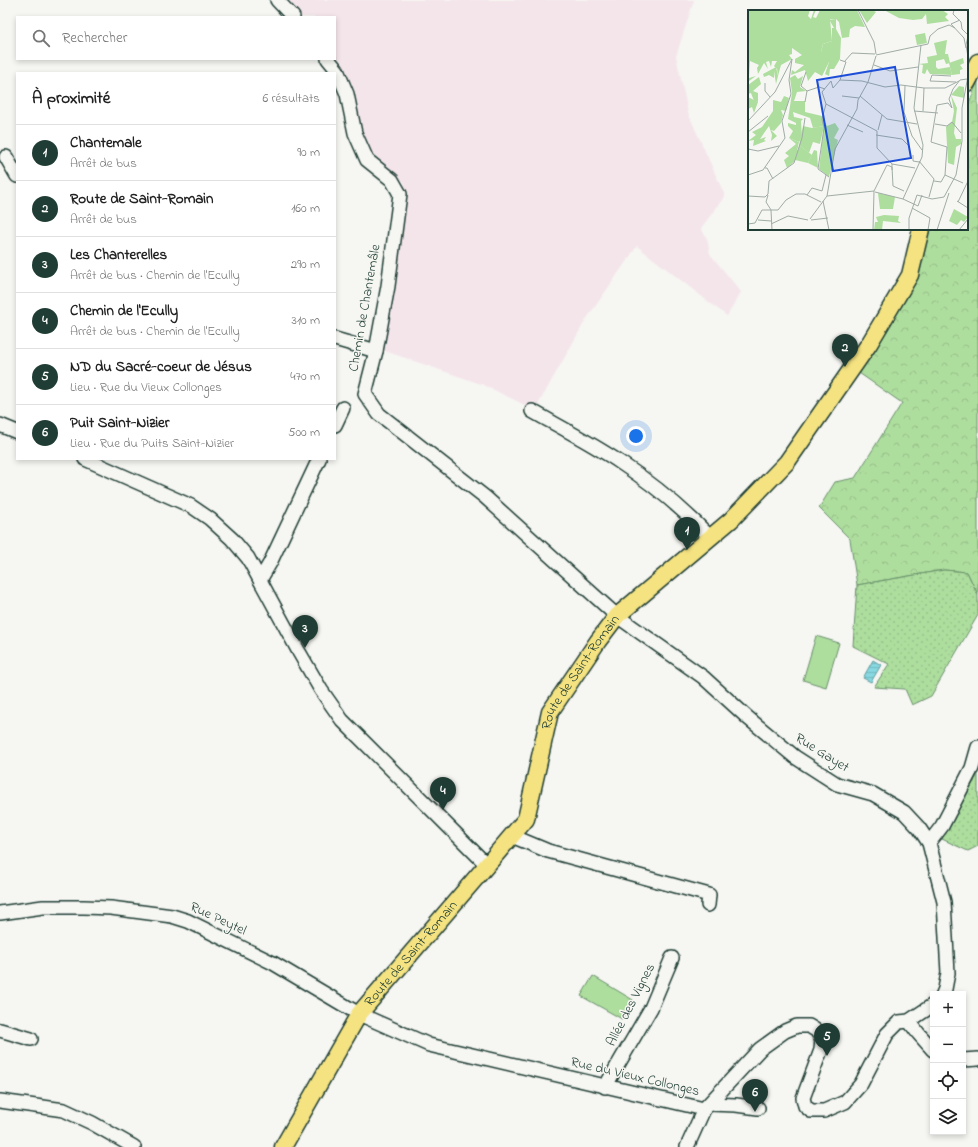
<!DOCTYPE html>
<html lang="fr">
<meta charset="utf-8">
<style>
:root{--surface:#fff;--page:#f2f2f2;--text:#222;--muted:#767676;--line:#e0e0e0;--accent:#1f3d34}
body{margin:0;font-family:"Indie Flower",sans-serif;background:var(--page);color:var(--text)}
.controls{position:absolute;right:12px;bottom:12px;display:grid;overflow:hidden;border-radius:0px;box-shadow:0 2px 6px #0003}
.controls button{width:36px;height:36px;display:grid;place-items:center;padding:0;border:0;border-bottom:1px solid var(--line);background:var(--surface);color:var(--text);font:20px sans-serif}
.you{position:absolute;left:636px;top:436px;width:14px;height:14px;margin:-10px;border:3px solid #fff;border-radius:50%;background:#1a73e8;box-shadow:0 0 0 6px #1a73e833}
.badge{display:grid;place-items:center;width:26px;height:26px;border-radius:50%;background:var(--accent);color:#fff;font-size:13px;font-weight:700}
.pin{position:absolute;translate:-50% -33px;filter:drop-shadow(0 1px 2px #0008)}
.pin::after{content:'';position:absolute;top:21px;width:14px;height:12px;background:inherit;clip-path:polygon(0 0,100% 0,50% 100%)}
.list{margin:0;padding:0;list-style:none}
h2{display:flex;justify-content:space-between;align-items:center;height:52px;margin:0;padding:0 16px;font-size:17px}
h2 small{font-size:13px;font-weight:400;color:var(--muted)}
.list li{display:grid;grid-template-columns:26px 1fr auto;gap:12px;align-items:center;box-sizing:border-box;height:56px;padding:0 16px;border-top:1px solid var(--line)}
.list b{display:block;font-size:15px;white-space:nowrap}
.list p{margin:0;font-size:13px;white-space:nowrap;color:var(--muted)}
.list em{font-size:13px;font-style:normal;color:var(--muted)}
.icon{flex:none;width:22px;height:22px;fill:none;stroke:currentColor;stroke-width:2;stroke-linecap:round;stroke-linejoin:round}
.map{position:relative;flex:none;width:978px;height:1147px;overflow:hidden}
.search{position:absolute;background:var(--surface);box-shadow:0 2px 6px #0003;left:16px;top:16px;width:320px;height:44px;display:flex;align-items:center;gap:10px;box-sizing:border-box;padding:0 14px;border-radius:0px;color:var(--muted);font-size:15px}
.panel{position:absolute;background:var(--surface);box-shadow:0 2px 6px #0003;left:16px;top:72px;width:320px;height:388px;border-radius:0px}
.map>svg:first-child{display:block}
.built{fill:#f4e5eb}
.grass{fill:#aede9e;stroke:#668e69}
.forest{fill:url(#forest-crowns);stroke:#668e69}
.garden{fill:url(#garden-dots);stroke:#668e69}
.water{fill:url(#water-rules);stroke:#5d9a9c}
.lines{fill:none;stroke-linecap:round;stroke-linejoin:round}
.minor-casing{stroke:#1f3d34;stroke-width:16}
.major-casing{stroke:#1f3d34;stroke-width:19}
.minor{stroke:#f6f6f2;stroke-width:13}
.major{stroke:#f5e382;stroke-width:16}
.labels{text-anchor:middle;dominant-baseline:central;stroke-width:3;stroke-linejoin:round;paint-order:stroke}
.street-label{font-size:14px;fill:#1f3d34;stroke:#f6f6f2}
.inset-road{fill:none;stroke:#a0aca6;stroke-width:1}
.view{fill:#1d4ed8;fill-opacity:0.15;stroke:#1d4ed8;stroke-width:2}
.inset-edge{fill:none;stroke:#1f3d34;stroke-width:2}
</style>
<div class="map">
<svg width="978" height="1147" viewBox="0 0 978 1147">
<defs>
<pattern id="forest-crowns" width="20" height="18" patternUnits="userSpaceOnUse"><rect width="20" height="18" fill="#aede9e"/><path d="M2 6a3 3 0 1 1 6 0M12 15a3 3 0 1 1 6 0" fill="none" stroke="#95bf89"/></pattern>
<pattern id="garden-dots" width="8" height="8" patternUnits="userSpaceOnUse"><rect width="8" height="8" fill="#aede9e"/><path d="M2 2h.1M6 6h.1" fill="none" stroke="#95bf89" stroke-width="1.8" stroke-linecap="round"/></pattern>
<pattern id="water-rules" width="6" height="5" patternUnits="userSpaceOnUse"><rect width="6" height="5" fill="#87d8e1"/><path d="M0 2.5h6" fill="none" stroke="#74bac2"/></pattern>
</defs>
<rect width="100%" height="100%" fill="#f6f6f2"/>
<filter id="ink" filterUnits="userSpaceOnUse"><feTurbulence type="fractalNoise" baseFrequency=".025" numOctaves="2"/><feDisplacementMap in="SourceGraphic" scale="8" xChannelSelector="R" yChannelSelector="G"/><feConvolveMatrix kernelMatrix="1 2 1 2 8 2 1 2 1" color-interpolation-filters="sRGB"/></filter>
<g filter="url(#ink)">
<polygon class="built" points="286,0 694,0 676,56 688,113 725,196 701,228 707,239 710,254 741,292 727,316 637,246 585,321 535,410 484,385 385,351 383,349 393,297 406,190 404,182 374,157 369,151 364,140 353,94 346,75 335,56 335,17 301,17"/>
<g class="grass">
<polygon points="816,636 839,643 826,687 803,680"/>
<polygon points="593,976 633,1000 622,1019 581,996"/>
</g>
<polygon class="forest" points="978,80 978,595 967,572 944,570 857,585 850,539 819,508 835,482 855,478 902,403 859,373 916,280 929,229 967,229 967,109"/>
<g class="garden">
<polygon points="944,570 967,572 978,595 978,615 931,696 912,705 905,689 874,687 889,664 853,646 857,585"/>
<polygon points="978,774 978,846 968,851 942,839"/>
</g>
<polygon class="water" points="873,660 881,665 871,682 863,678"/>
<g class="lines">
<defs>
<g id="minor">
<polyline points="277,0 293,17"/>
<polyline points="328,59 337,70 347,94 355,133 367,160 392,180 400,194 388,286 376,351 365,394 379,414 485,497 617,616 703,677 748,718 795,757 837,784 873,794 904,812 919,828 929,843 944,902 948,973 945,989 943,994"/>
<polyline points="6,157 17,176"/>
<polyline points="335,339 376,351"/>
<path d="M532 411C562 428 593 444 621 463 653 484 684 510 710 537"/>
<polyline points="0,425 17,432"/>
<polyline points="335,425 343,408"/>
<polyline points="85,459 191,506 210,519 232,539 248,558 299,652 321,690 342,720 487,865"/>
<polyline points="260,580 270,563 319,459"/>
<polyline points="512,836 548,851 709,895 708,905"/>
<polyline points="929,843 942,826 972,768 978,747"/>
<polyline points="0,913 43,907 84,907 111,908 172,916 188,921 273,963 359,1014 429,1045 704,1109"/>
<polyline points="909,1021 918,1033 933,1050"/>
<polyline points="0,1030 31,1039"/>
<polyline points="963,1060 978,1059"/>
<polyline points="605,1087 651,1008 672,958"/>
<polyline points="0,1101 64,1110 92,1123 134,1147"/>
<polyline points="709,1104 736,1105 758,1108"/>
<polyline points="687,1147 704,1109 760,1049 785,1031 797,1026 809,1026 817,1031 822,1040 821,1050 803,1098 805,1106 811,1111 824,1111 845,1102 861,1084 887,1034 899,1022 909,1021 933,1005"/>
</g>
<g id="major">
<polyline points="967,83 978,62"/>
<path id="s1" d="M283 1147 359 1014 487 865 526 819 550 712 598 641 617 616 731 520 787 462 869 344 910 275 921 229"/>
</g>
</defs>
<use href="#minor" class="minor-casing"/>
<use href="#major" class="major-casing"/>
<use href="#minor" class="minor"/>
<use href="#major" class="major"/>
</g>
</g>
<g class="labels">
<g class="street-label">
<text transform="translate(365 308) rotate(-80)">Chemin de Chantemâle</text>
<text stroke="none"><textPath href="#s1" startOffset="569">Route de Saint-Romain</textPath></text>
<text transform="translate(822 753) rotate(32)">Rue Gayet</text>
<text transform="translate(218 919) rotate(25)">Rue Peytel</text>
<text stroke="none"><textPath href="#s1" startOffset="233">Route de Saint-Romain</textPath></text>
<text transform="translate(631 1005) rotate(-63)">Allée des Vignes</text>
<text transform="translate(635 1077) rotate(13)">Rue du Vieux Collonges</text>
</g>
</g>
<g transform="translate(748 10)">
<rect width="220" height="220" fill="#f6f6f2"/>
<path d="M88 9V19L93 28 92 49 86 59H82L81 66 77 64 81 52 73 42 75 34 84 31V18H86L82 11 77 14 78 10ZM199 30 197 44H200L202 53 198 54 196 49 188 51V57L190 59 202 57 204 65 182 64 179 59 177 64 174 63 175 55 171 54 180 53 179 47 189 45 186 33ZM28 57 30 66 28 74 26 61V68L21 65 16 67 15 64ZM11 67 13 74 5 81 10 83V92L6 91 3 83 0 84V75ZM55 116 64 118 76 116 72 134 65 132 61 143 51 135ZM41 128 51 132 47 151 39 158 36 150 41 146 37 143 48 134Z" fill="#aede9e"/>
<path d="M0 0H62L60 6 63 9 66 0H68L65 7 68 8 72 0H109L117 17 107 16 102 19 101 27 94 28 91 12 88 9H82L84 31 75 34 73 42 81 43V52L74 66 67 62 60 71 57 60 43 65 44 60 47 62 56 55 47 53V49L54 45 44 38V44L41 45 44 49 33 55 30 66 29 59 26 56 29 51H24L23 57 21 51 18 52 20 59 16 53 10 64 9 58 11 55 2 51 1 68 8 66 1 71 0 70ZM111 0H124L128 2 119 13ZM136 0H194L200 4 197 7 201 11 179 14 178 4 174 9 165 10 151 8ZM215 48 216 53 212 55 215 59 212 60V64L204 65 201 53ZM47 65 50 69 55 66 52 77 58 81 49 82 46 91H57V102L74 106 79 116 87 113 91 119 86 128 90 130 81 167 71 159 76 116 65 118 62 108 45 102 46 107 55 109 53 111 54 128 51 132 41 128 45 121 40 116V113L48 115V113L40 109 44 83 42 68ZM203 85 209 98 206 123 208 129H213V134L208 137 206 155 200 153 198 117 204 112 206 101ZM36 86 41 88 38 101 33 100 35 105 33 113 26 121 23 120 29 126 23 131 24 125 21 116 12 129 18 127 16 130 18 131 5 136 6 130 0 131 8 125 4 122 14 117 25 101V90L33 92ZM51 135 64 145 60 153 47 150 45 141 50 140ZM130 183 147 187 145 199H132Z" fill="#aede9e"/>
<path d="M177 23 179 33 169 35 167 25Z" fill="#aede9e"/>
<path d="M211 76 216 77V88L203 85ZM206 199 220 207 216 212 213 210 209 215 201 211ZM136 205 151 206 150 211 153 213 135 211 134 220H126L127 212H130L128 207Z" fill="#aede9e"/>
<path d="M0 87 10 92 6 103 4 97 0 99ZM66 140 69 141 70 158 60 153Z" fill="#aede9e"/>
<path class="inset-road" d="M110 0 126 32 128 44M206 0 205 4 213 12 214 19 220 25M212 10 203 14 216 28 218 38M220 26 218 35 220 47M173 35 166 98 175 135 174 147 155 189 170 196 174 185M128 45 180 34 182 26 190 19 201 15 207 18M96 52 104 43 127 44M126 55 142 61 170 57M203 66 184 65 182 71 208 72M92 70 114 71 137 77 153 75 176 78H197L211 71M83 71 74 82 78 94 129 121V138L144 154V160M83 71 85 78 92 70 98 52 92 50M17 73V81L22 87M157 76 156 102 164 126 174 140M59 81 71 77 77 79M94 86 111 88M112 86 139 109 169 114M57 92 59 81 53 76 58 62M78 94 74 109 76 118 70 159 81 167M166 101 190 103M175 101 176 78M0 111 27 82 44 49M187 114 199 116 204 112 213 123M99 115 115 122M130 120 134 105M0 122 20 106M128 125 154 129 160 135M183 132 189 95 200 93 204 98 201 89 205 79 212 70 219 69M183 132 199 137 197 165 215 173M0 139 10 141 31 136M165 145V151L171 152M171 151 186 169 181 187M144 154 167 158M17 158H19L25 169M0 165 15 160 37 128 34 111 43 84 41 70 44 49M186 171 193 172 197 165M127 182 155 189M20 185 18 192 23 200M59 185 64 178 74 181 78 165M0 186 17 187 20 184 21 171 46 153 54 128 57 108M79 186 126 181M75 191 81 220M209 191 220 198M210 192 220 171M164 198 182 208 180 220M23 200 24 220M62 209 79 186 87 139 109 99 110 90 120 72 128 46M10 210 23 211M63 210 80 208M0 214 7 213 14 200H30L38 190 48 184H57L73 192M23 214 40 206 60 210M125 220 126 181 139 155 144 157 145 176 156 181M161 220V208L169 185 184 189 196 187 208 165 214 131V98L220 66M189 220 201 183M211 220 220 209"/>
<path class="view" d="M147 57 163 148 85 161 69 70Z"/>
<rect width="220" height="220" class="inset-edge"/>
</g>
</svg>
<div class="controls">
<button>+</button>
<button>−</button>
<button><svg class="icon" aria-label="locate" viewBox="0 0 24 24"><circle cx="12" cy="12" r="6"/><path d="M12 2v4M12 18v4M2 12h4M18 12h4"/></svg></button>
<button><svg class="icon" aria-label="layers" viewBox="0 0 24 24"><path d="M12 4l9 5-9 5-9-5zM3 14l9 5 9-5"/></svg></button>
</div>
<div class="you"></div>
<div class="pin badge" style="left:687px;top:550px">1</div>
<div class="pin badge" style="left:845px;top:367px">2</div>
<div class="pin badge" style="left:305px;top:648px">3</div>
<div class="pin badge" style="left:443px;top:810px">4</div>
<div class="pin badge" style="left:827px;top:1056px">5</div>
<div class="pin badge" style="left:755px;top:1112px">6</div>
<div class="search"><svg class="icon" aria-label="search" viewBox="0 0 24 24"><circle cx="10" cy="10" r="6"/><path d="M15 15l6 6"/></svg>Rechercher</div>
<section class="panel">
<h2>À proximité<small>6 résultats</small></h2>
<ul class="list">
<li><span class="badge">1</span><div><b>Chantemale</b><p>Arrêt de bus</p></div><em>90 m</em></li>
<li><span class="badge">2</span><div><b>Route de Saint-Romain</b><p>Arrêt de bus</p></div><em>160 m</em></li>
<li><span class="badge">3</span><div><b>Les Chanterelles</b><p>Arrêt de bus · Chemin de l'Ecully</p></div><em>290 m</em></li>
<li><span class="badge">4</span><div><b>Chemin de l'Ecully</b><p>Arrêt de bus · Chemin de l'Ecully</p></div><em>310 m</em></li>
<li><span class="badge">5</span><div><b>ND du Sacré-coeur de Jésus</b><p>Lieu · Rue du Vieux Collonges</p></div><em>470 m</em></li>
<li><span class="badge">6</span><div><b>Puit Saint-Nizier</b><p>Lieu · Rue du Puits Saint-Nizier</p></div><em>500 m</em></li>
</ul>
</section>
</div>
